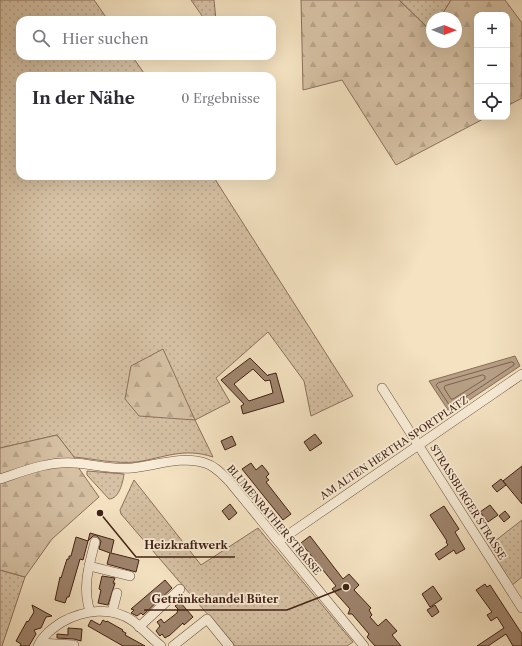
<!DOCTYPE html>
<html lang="de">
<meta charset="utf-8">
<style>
:root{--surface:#fff;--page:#f7f7f7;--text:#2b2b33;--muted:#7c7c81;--line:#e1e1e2}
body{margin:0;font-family:"Libre Caslon Text",serif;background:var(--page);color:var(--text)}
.controls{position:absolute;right:12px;top:12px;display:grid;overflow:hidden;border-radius:8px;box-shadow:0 4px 16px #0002}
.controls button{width:36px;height:36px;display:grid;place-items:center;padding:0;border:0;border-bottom:1px solid var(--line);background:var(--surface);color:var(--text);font:20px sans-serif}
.compass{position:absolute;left:426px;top:12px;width:36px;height:36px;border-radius:50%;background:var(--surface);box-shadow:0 4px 16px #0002;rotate:91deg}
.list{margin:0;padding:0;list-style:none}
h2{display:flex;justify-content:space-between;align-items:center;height:52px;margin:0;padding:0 16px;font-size:17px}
h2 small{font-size:13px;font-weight:400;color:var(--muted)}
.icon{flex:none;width:22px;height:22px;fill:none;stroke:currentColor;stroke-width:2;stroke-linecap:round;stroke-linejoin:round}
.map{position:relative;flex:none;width:522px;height:646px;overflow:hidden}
.search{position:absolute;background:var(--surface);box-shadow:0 4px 16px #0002;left:16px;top:16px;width:260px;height:44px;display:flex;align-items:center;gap:10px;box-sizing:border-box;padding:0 14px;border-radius:12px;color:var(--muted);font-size:15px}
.panel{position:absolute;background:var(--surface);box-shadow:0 4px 16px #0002;left:16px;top:72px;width:260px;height:108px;border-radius:12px}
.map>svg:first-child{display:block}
.green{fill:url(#green-dots);stroke:#8c715c}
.forest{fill:url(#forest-firs);stroke:#8c715c}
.water{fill:#b7a086;stroke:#886d58}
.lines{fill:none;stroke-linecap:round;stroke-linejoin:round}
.shore{stroke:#7c604d;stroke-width:1}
.building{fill:#9f856e;stroke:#422114;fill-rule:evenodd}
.minor-casing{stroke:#6e513f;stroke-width:10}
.minor{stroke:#f8ecd7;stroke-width:9}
.labels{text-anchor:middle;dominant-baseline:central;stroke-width:3.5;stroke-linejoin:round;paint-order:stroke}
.street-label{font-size:10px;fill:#422114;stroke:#f8ecd7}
.leader{fill:none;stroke:#422114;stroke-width:1.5}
.callout-dot{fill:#422114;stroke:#f8ecd7;stroke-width:1.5}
.callout-label{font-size:11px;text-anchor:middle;font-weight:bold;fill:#422114;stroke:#f8ecd7;stroke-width:3.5;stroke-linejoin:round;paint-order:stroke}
</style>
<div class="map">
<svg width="522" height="646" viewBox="0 0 522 646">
<defs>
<pattern id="green-dots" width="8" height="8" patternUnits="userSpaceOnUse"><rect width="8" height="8" fill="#d6c1a4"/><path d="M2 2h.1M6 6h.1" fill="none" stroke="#b9a68c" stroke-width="1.8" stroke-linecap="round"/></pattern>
<pattern id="forest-firs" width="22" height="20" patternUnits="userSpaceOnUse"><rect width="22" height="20" fill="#d6c1a4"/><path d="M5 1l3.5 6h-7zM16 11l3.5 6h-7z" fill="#b9a68c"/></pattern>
</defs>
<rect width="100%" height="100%" fill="#f4e2c1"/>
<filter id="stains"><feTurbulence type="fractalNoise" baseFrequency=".005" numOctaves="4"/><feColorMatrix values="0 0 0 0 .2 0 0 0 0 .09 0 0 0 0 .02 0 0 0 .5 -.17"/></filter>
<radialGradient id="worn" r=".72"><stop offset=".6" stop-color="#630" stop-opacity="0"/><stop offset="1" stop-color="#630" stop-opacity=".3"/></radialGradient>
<g class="green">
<path d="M0 0H94L108 20H20V56H132L146 76H20V176H213L353 396 311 416 304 381 268 332 216 378 230 402 195 420 213 457C183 447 164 458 136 462 116 464 94 459 74 457L57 435 0 448Z"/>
<polygon points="191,0 214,0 216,20 205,20"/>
<polygon points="399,0 451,0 440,18 432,18 431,31"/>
<path d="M87 471 124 474C123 482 119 499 109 499L87 475Z"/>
<polygon points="134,480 201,565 258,528 353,642 347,646 235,646 121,514 120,510"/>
<polygon points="522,520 522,577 511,586 486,548"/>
<polygon points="0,570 25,577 2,646 0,646"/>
</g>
<g class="forest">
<polygon points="301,0 399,0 431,31 432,30 432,42 456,42 456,18 440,18 451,0 505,0 522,23 522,98 507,106 507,15 477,15 477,117 487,117 396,165 342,80 303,90"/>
<polygon points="163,349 195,420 139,416 125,399 131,366"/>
<polygon points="57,435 74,457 80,470 99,497 52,539 25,577 0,570 0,448"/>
</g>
<polygon class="water" points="515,356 520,366 450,413 429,381"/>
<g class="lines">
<g class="shore">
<polygon points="512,362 514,363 514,365 452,406 450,406 436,385 438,383"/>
<polygon points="483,375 485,376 485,379 453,399 451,399 444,388 445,386"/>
</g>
</g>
<g class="building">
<path d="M250 358 268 376V375L276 373 284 402 243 414 241 406 244 404 221 380ZM253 369 265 381 270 380 273 393 249 401 234 384Z"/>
<polygon points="315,434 322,443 310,451 304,442"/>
<polygon points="232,436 236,445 225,450 221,441"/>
<polygon points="251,463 256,470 262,465 267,471 269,474 266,477 269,480 266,482 291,514 283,520 242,469"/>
<polygon points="522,466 522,504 503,481"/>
<polygon points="501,479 506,485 497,492 492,486"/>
<polygon points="230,504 237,513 229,520 222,511"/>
<polygon points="490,505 498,515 488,522 480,512"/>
<polygon points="444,506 459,529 455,532 465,549 456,554 454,550 439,560 435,554 448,545 446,542 447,541 430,515"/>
<polygon points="505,511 510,517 504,522 499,516"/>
<polygon points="90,533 114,540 111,553 139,560 136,572 107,564 110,553 99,549 101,541 97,536 93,536 88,541"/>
<polygon points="310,536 343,579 349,574 359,585 354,590 371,608 369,610 372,615 370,617 378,626 386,619 397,631 392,635 401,646 375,646 367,637 369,634 352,614 348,614 350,609 332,589 336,586 301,543"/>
<polygon points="76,537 88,541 83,560 80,559 69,597 67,597 65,603 55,600 60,577 61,578 67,559 69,559 69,556 71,556"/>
<polygon points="102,576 115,578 113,583 115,583 108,605 98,603 101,590 99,589"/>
<polygon points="165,580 172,588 143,615 141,613 137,616 131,613 134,610 131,609"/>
<polygon points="485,584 487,587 490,585 522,634 522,646 513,646 506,634 488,646 477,646 504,628 497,617 491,621 487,615 492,612 476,590"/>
<polygon points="433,586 442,599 430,607 422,594"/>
<polygon points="180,602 193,617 184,625 183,623 169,636 168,636 165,638 162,634 160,636 156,631 160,626 157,622 161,619 164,623 177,613 178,609 175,606"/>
<polygon points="32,605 52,616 46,617 41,628 34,630 36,634 29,646 20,646 21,644 16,641 27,621 28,622 34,612"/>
<polygon points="435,605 439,612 432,617 427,610"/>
<polygon points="91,620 100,625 103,620 106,622 107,621 123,630 122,631 126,633 125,635 145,646 123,646 88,626"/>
<polygon points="68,628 82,629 81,641 74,639 57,638 57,634 68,635"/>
</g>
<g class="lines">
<defs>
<g id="minor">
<polyline points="382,388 522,608"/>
<path d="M0 479C24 471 48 461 74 463 93 464 112 470 132 468 154 466 183 455 205 463 215 466 222 474 229 481L364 646"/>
<polyline points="279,541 522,374"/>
<polyline points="89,566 130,576"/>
<path d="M90 611C82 588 89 565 95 542"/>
<polyline points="112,612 117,593"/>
<polyline points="139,627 180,589"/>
<polyline points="40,643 74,645"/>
<path d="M38 646C43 635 53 628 62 622 84 610 111 606 133 621 143 629 151 638 161 646"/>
<polyline points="173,646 207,619 229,646"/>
</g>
</defs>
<use href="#minor" class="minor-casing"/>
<use href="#minor" class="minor"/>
</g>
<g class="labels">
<g class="street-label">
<text transform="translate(394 448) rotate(-34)">AM ALTEN HERTHA SPORTPLATZ</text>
<text transform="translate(468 502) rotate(58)">STRASSBURGER STRASSE</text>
<text transform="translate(274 520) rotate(50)">BLUMENRATHER STRASSE</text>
</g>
</g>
<path class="leader" d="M100 513L136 557H235M346 587L287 610H144"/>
<g class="callout-dot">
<circle cx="100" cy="513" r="4"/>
<circle cx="346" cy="587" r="4"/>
</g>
<g class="callout-label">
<text x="186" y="549">Heizkraftwerk</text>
<text x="215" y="603">Getränkehandel Büter</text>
</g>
<rect width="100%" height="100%" filter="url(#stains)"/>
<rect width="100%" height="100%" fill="url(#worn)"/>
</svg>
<div class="controls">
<button>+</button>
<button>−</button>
<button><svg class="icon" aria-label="locate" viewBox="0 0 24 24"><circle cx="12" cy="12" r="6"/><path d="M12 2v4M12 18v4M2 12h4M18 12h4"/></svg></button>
</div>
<svg class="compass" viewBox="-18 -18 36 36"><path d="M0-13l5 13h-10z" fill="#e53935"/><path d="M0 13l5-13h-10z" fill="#7c7c81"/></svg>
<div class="search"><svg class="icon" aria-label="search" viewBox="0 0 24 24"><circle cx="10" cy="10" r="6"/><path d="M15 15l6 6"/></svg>Hier suchen</div>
<section class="panel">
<h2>In der Nähe<small>0 Ergebnisse</small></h2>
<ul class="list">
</ul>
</section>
</div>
